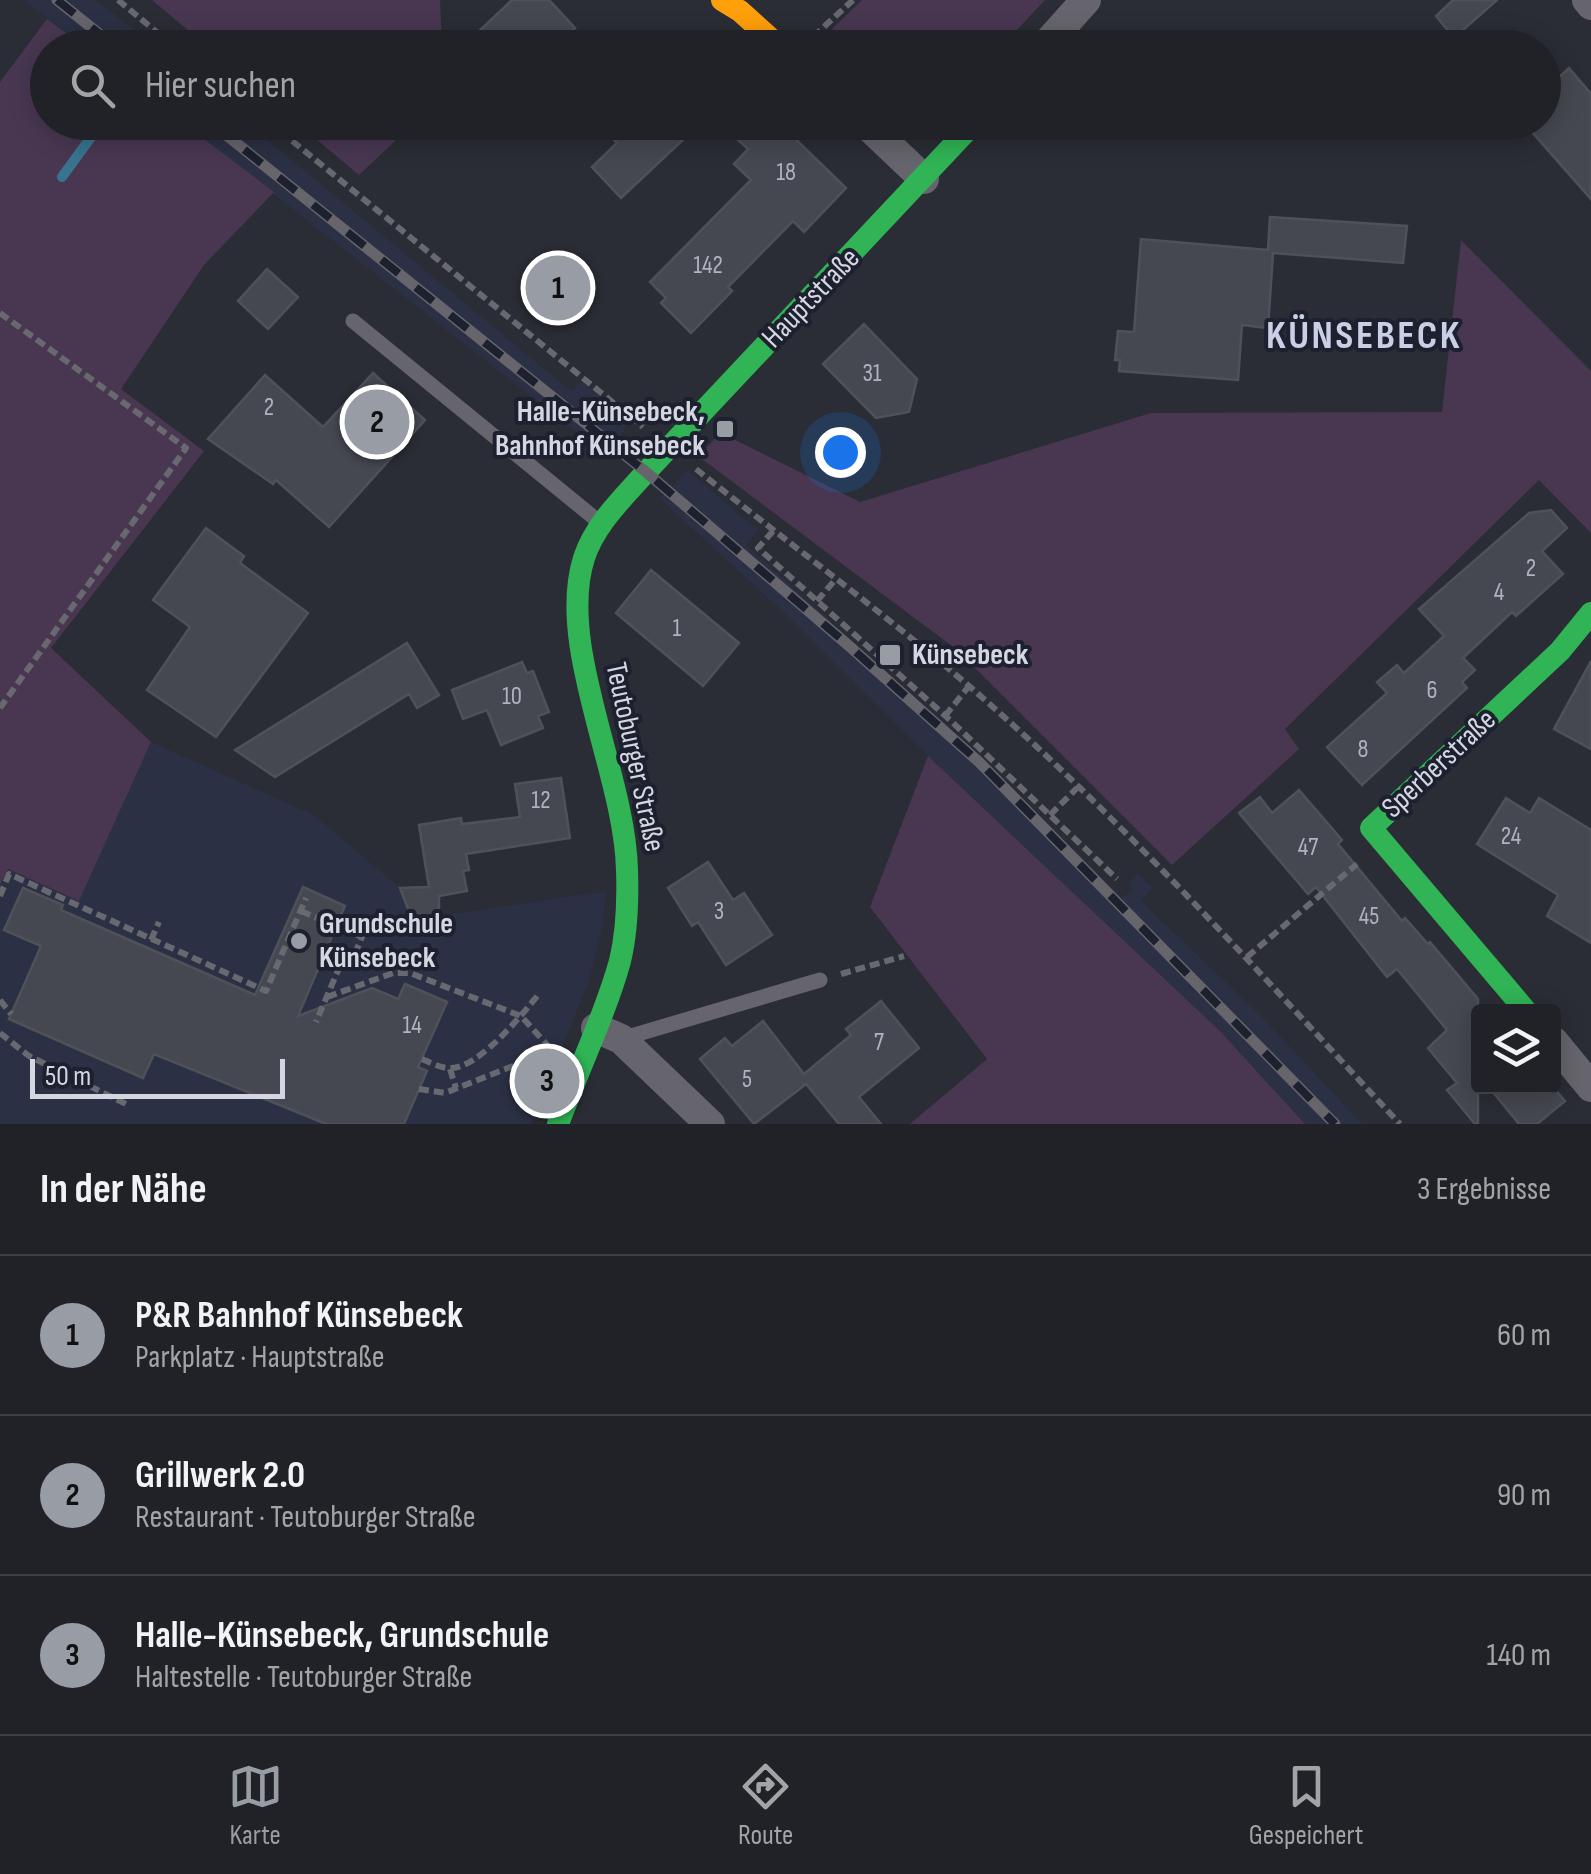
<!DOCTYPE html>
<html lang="de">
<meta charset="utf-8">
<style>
:root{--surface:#202228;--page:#282a30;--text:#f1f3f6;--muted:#a2a4a8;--line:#3d3f45;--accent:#989ca5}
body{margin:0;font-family:"Sofia Sans Condensed",sans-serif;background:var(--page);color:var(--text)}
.controls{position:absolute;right:30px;bottom:30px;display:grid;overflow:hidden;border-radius:10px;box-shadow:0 5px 25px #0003}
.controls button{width:90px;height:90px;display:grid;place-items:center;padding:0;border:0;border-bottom:2px solid var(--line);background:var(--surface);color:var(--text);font:50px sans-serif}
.scale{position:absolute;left:30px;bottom:25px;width:255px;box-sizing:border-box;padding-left:10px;border:5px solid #d4d7e2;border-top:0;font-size:28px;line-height:35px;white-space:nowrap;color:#d4d7e2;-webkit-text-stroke:8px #1c202f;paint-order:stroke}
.you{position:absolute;left:840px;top:452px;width:35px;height:35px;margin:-25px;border:8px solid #fff;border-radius:50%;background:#1a73e8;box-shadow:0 0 0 15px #1a73e833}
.badge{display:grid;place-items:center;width:65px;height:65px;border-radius:50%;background:var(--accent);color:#111;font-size:32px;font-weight:700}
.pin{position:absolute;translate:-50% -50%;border:5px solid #fff;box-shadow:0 2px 10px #0006}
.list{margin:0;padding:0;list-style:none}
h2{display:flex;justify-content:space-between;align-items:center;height:130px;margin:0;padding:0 40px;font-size:42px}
h2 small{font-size:32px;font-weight:400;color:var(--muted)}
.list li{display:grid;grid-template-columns:65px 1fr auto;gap:30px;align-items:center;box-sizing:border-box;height:160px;padding:0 40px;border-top:2px solid var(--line)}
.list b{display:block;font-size:38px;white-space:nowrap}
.list p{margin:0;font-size:32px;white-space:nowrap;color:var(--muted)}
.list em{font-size:32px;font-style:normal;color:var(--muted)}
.icon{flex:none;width:55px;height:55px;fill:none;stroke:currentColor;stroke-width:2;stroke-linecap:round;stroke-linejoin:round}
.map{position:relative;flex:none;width:1591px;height:1124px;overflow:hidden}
.search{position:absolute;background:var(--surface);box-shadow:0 5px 25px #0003;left:30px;right:30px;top:30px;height:110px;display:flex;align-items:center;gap:25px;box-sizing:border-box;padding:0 35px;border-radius:55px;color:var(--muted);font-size:38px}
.sheet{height:610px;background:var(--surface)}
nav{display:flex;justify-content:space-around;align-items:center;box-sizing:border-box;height:140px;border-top:2px solid var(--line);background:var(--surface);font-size:28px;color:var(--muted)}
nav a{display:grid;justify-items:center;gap:5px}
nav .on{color:var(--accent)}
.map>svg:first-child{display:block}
.built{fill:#2b3044}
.green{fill:#493752}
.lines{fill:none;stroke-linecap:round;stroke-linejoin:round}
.stream{stroke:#39748f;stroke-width:10}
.building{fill:#454850;stroke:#4e5258;stroke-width:2.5}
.path{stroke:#686870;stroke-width:6;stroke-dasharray:10 5;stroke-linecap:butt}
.lane{stroke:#66656d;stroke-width:15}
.street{stroke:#66656d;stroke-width:30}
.fast{stroke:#30b455;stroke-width:22}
.slow{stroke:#ff9f0a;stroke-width:22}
.rail-casing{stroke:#66656c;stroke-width:11}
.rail{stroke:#1c202f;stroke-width:8;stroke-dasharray:22;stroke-linecap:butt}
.poi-dot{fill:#989ca5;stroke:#1c202f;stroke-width:4}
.labels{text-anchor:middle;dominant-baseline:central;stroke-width:8;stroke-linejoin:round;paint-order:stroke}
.number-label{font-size:25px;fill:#b0b3be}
.street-label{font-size:30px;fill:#d4d7e2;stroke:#1c202f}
.poi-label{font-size:30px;font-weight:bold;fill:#d4d7e2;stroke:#1c202f;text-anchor:start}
.district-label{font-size:40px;font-weight:bold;letter-spacing:2.5px;fill:#c9cfe4;stroke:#1c202f}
</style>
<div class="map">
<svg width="1591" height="1124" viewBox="0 0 1591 1124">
<rect width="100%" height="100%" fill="#2a2d35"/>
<g class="built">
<polygon points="24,0 96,0 155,47 85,47"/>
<polygon points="183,123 247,123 571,391 582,381 628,420 624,432 602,452"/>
<polygon points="687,470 758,530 746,545 985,761 1122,898 1133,889 1129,883 1138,874 1153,888 1141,901 1261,1016 1362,1124 1305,1124 1220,1031 928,756 780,609 660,499"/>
<polygon points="151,742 314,815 400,888 411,917 439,916 606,891 602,927 588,983 532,1124 0,1124 0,885 7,869 79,900"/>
</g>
<g class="green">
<polygon points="152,0 440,0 442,47 208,47"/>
<polygon points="862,0 1045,0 1001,47 836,47 826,39 833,28"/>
<polygon points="47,19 85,47 48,48 48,122 183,123 274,192 204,265 121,389 204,451 51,648 151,742 79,901 8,869 0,885 0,82"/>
<polygon points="297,123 414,123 359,175"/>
<polygon points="1461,240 1591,371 1591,533 1539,480 1285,729 1299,749 1172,865 956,649 698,456 721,433 860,502 1151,413 1442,412"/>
<polygon points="928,756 1220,1031 1305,1124 910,1124 987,1059 870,907"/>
</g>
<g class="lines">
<polyline class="stream" points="62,177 102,122"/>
</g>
<g class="building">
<polygon points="512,0 549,0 575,28 554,48 461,48"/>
<polygon points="1453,0 1497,0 1454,38 1436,16"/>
<polygon points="1569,68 1591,94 1591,199 1523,122 1544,122 1545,81 1554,82"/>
<polygon points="598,122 702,122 621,198 592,167 617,143"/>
<polygon points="755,122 778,122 846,188 804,232 793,221 728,287 732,291 691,333 661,303 666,298 650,282 751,180 734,164 748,149 738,140"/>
<polygon points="1270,217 1407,226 1403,263 1273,253 1268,328 1242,325 1238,380 1119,371 1120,360 1115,360 1118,331 1134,332 1141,239 1268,250"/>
<polygon points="267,269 298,297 268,329 238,301"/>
<polygon points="864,324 917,379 909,412 876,418 823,364"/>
<polygon points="373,373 425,420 329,527 276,480 273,484 208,439 265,375 323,427"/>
<polygon points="1551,510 1567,528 1542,551 1563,574 1516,616 1512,612 1463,658 1475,670 1462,682 1467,688 1362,785 1327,747 1387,693 1377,682 1397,665 1404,673 1444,636 1419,609 1529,513"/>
<polygon points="206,528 244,556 240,563 308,613 216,737 147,690 190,627 153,600"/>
<polygon points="651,570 739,643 703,686 616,613"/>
<polygon points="407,643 439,695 417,708 409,694 275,777 235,750"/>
<polygon points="1591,661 1591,749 1554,729"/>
<polygon points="522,662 527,673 533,671 549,712 538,716 543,728 501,745 487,710 463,719 452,690"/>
<polygon points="561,778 570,838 466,854 469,870 463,871 467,891 439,896 439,916 411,917 400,888 429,887 419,825 461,818 462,824 520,817 515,784"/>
<polygon points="1299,790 1342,840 1338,844 1402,921 1405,918 1428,944 1430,942 1478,999 1478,1124 1475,1124 1447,1090 1457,1083 1428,1048 1447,1030 1397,969 1387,977 1316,887 1308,894 1239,813 1260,797 1272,813"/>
<polygon points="1506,798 1530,813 1539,798 1591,830 1591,943 1547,916 1558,895 1477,844"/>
<polygon points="708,862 733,900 744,893 772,935 726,965 698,922 692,926 668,888"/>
<polygon points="303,887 345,906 298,1016 372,988 398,999 405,984 447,1002 418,1067 427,1071 404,1124 326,1124 154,1054 143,1078 9,1019 41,946 4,930 23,888 63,905 61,910 255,995"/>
<polygon points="881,1001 919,1048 859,1097 881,1124 839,1124 806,1084 754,1124 700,1059 725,1038 732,1046 763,1021 804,1074 851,1035 846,1029"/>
<polygon points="1488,1086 1552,1086 1565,1101 1537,1124 1519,1124"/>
</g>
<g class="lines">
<g class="path">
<polyline points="118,0 176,48"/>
<polyline points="813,37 853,0"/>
<polyline points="269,122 643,427"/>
<polyline points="0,313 186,448 0,708"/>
<path d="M696 469C787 542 881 611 969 686 1124 820 1261 975 1400 1124"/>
<polyline points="773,531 758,548 950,720 1117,879"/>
<polyline points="817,601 835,580"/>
<polyline points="945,716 969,686"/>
<polyline points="1050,815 1077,788"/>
<polyline points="0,896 9,874 266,991 306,898"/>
<polyline points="301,911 362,937 353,958 342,961 316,1022"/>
<polyline points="151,940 159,922"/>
<polyline points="1247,957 1357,864"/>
<polyline points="841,974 904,956"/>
<polyline points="327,997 393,973 410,973 521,1016 549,1047"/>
<polyline points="0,1000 11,1014"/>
<polyline points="0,1033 29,1056 130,1106"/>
<path d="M422 1059C431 1063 442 1069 452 1068 479 1067 522 1015 538 995"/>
<polyline points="450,1069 456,1088"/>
<polyline points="419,1089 445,1093 548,1052"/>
</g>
<g class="lane">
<polyline points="353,321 598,521"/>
<polyline points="621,1039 820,980"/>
</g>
<g class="street">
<polyline points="1587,0 1591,5"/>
<polyline points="1043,48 1086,0"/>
<polyline points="864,122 924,179"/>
<polyline points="596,1028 621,1039 710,1124"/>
<polyline points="1554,1042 1591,1087"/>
</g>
<g class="fast">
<polyline points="1527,1012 1371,828 1560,651 1591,613"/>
<path d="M558 1124C577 1073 606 1012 620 961 627 932 628 899 627 870 625 774 556 646 584 558 595 524 623 498 646 472L975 122"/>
</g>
<polyline class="slow" points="722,0 740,11 781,48"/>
<defs>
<g id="rail">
<polyline points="57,0 117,48"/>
<polyline points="210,122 646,472 848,645 979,762 1335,1124"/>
</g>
</defs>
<use href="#rail" class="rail-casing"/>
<use href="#rail" class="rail"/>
</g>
<g class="poi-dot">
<rect x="715" y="419" width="20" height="20" rx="5"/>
<rect x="878" y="643" width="24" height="24" rx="5"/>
<circle cx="299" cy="941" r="10"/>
</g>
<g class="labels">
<g class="number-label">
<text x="786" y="172">18</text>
<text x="708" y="265">142</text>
<text x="872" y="373">31</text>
<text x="269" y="407">2</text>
<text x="1531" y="568">2</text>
<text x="1499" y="592">4</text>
<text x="677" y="628">1</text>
<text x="1432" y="690">6</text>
<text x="512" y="696">10</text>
<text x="1363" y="749">8</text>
<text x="541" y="800">12</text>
<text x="1511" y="836">24</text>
<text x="1308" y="847">47</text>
<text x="719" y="911">3</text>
<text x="1369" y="916">45</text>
<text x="412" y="1025">14</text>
<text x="879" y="1042">7</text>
<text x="747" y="1079">5</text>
</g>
<g class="street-label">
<text transform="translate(811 298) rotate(-46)">Hauptstraße</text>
<text transform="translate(635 757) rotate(78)">Teutoburger Straße</text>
<text transform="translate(1439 764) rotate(-43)">Sperberstraße</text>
</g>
<g class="poi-label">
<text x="705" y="412" text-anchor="end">Halle-Künsebeck,<tspan x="705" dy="34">Bahnhof Künsebeck</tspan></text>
<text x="912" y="655">Künsebeck</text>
<text x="319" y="924">Grundschule<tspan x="319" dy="34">Künsebeck</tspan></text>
</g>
<g class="district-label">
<text x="1364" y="336">KÜNSEBECK</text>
</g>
</g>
</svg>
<div class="controls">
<button><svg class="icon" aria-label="layers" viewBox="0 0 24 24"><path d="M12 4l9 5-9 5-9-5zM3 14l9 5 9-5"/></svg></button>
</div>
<div class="scale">50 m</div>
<div class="you"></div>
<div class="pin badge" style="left:558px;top:288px">1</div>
<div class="pin badge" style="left:377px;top:422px">2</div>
<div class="pin badge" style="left:547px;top:1081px">3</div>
<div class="search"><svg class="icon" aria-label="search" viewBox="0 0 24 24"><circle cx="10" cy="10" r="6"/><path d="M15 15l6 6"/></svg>Hier suchen</div>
</div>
<section class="sheet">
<h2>In der Nähe<small>3 Ergebnisse</small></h2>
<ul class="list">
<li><span class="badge">1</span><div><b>P&amp;R Bahnhof Künsebeck</b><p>Parkplatz · Hauptstraße</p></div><em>60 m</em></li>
<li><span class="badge">2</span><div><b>Grillwerk 2.0</b><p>Restaurant · Teutoburger Straße</p></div><em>90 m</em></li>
<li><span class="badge">3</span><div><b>Halle-Künsebeck, Grundschule</b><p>Haltestelle · Teutoburger Straße</p></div><em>140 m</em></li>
</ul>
</section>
<nav>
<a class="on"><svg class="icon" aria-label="map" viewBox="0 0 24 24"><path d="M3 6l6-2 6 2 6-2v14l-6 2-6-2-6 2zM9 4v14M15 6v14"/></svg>Karte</a>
<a><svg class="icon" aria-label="directions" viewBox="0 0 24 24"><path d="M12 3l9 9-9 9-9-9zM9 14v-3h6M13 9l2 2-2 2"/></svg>Route</a>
<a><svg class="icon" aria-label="saved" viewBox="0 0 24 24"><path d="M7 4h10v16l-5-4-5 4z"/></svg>Gespeichert</a>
</nav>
